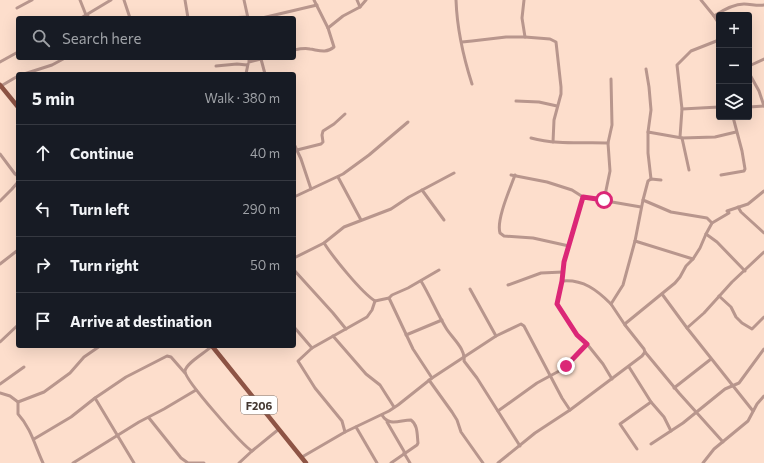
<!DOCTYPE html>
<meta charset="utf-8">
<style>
:root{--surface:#171b24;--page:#20242c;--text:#f1f3f6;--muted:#9ea1a6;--line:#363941}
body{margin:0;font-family:Commissioner,sans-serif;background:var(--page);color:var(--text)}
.controls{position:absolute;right:12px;top:12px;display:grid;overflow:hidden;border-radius:4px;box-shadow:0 4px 16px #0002}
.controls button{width:36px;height:36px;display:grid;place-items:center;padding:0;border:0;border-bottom:1px solid var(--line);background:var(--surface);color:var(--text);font:20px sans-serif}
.stop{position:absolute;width:12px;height:12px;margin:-9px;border:3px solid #db2777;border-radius:50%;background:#fff}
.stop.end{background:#db2777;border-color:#fff;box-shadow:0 1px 4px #0008}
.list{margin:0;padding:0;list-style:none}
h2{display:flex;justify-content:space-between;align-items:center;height:52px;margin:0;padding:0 16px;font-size:17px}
h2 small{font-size:13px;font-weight:400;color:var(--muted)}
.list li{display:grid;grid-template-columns:26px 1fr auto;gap:12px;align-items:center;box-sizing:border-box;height:56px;padding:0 16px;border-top:1px solid var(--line)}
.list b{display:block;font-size:15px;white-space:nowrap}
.list em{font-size:13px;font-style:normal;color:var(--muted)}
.icon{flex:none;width:22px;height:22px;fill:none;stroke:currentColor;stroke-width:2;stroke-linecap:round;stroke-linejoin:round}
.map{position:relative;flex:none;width:764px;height:463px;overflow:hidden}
.search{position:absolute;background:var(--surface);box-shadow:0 4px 16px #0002;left:16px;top:16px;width:280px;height:44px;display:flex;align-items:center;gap:10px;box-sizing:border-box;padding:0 14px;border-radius:4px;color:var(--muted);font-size:15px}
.panel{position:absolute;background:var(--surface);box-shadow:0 4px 16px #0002;left:16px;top:72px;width:280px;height:276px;border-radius:4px}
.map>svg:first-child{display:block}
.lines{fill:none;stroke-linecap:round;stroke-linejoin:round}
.street{stroke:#b8968d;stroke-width:3}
.primary{stroke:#8e5445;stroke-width:4.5}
.route{stroke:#db2777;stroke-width:5}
.labels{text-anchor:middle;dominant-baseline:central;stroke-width:3.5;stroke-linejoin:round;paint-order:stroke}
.shield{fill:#fff;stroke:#7c746f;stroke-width:1}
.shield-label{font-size:11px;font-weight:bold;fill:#443831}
</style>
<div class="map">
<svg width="764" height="463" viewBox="0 0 764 463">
<rect width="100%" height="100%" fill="#fddecc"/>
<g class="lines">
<g class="street">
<polyline points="80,0 86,15 90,18"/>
<polyline points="124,0 130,18"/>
<polyline points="185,0 188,18"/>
<polyline points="244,0 248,18"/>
<polyline points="357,0 360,7"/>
<path d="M456 0C457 28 463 56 472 84"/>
<polyline points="524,0 522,18 525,37"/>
<polyline points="701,0 714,16 719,24"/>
<polyline points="17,8 32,0"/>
<path d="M714 16C723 10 734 4 744 4 751 4 757 6 764 5"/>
<polyline points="81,18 111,0"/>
<polyline points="228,18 248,17"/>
<polyline points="262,18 317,5"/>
<polyline points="328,28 343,16 360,7 366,0"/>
<polyline points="462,42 472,41 506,37 525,37 550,39 556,42 561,87 561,94 554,120 553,142"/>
<path d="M294 50C299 49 305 48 310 49 318 50 326 54 334 47L328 28 314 0"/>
<polyline points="249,58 249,62 265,58"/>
<polyline points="261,59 265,74"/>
<polyline points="0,62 18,52"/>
<polyline points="216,66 237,64 247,65"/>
<polyline points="749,66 764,59"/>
<polyline points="646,69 649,87 651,110 648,132"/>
<polyline points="749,73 759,91 764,106"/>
<polyline points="24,74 52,65 65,58"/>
<polyline points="246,74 248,64"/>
<polyline points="1,86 18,76"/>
<polyline points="516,101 539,102 557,106"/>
<polyline points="749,107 764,106"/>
<polyline points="682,109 677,65 691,51 719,40"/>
<polyline points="680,137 682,109 719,107"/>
<path d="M531 138C557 145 582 142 608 143"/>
<polyline points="682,138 689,170"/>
<polyline points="294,144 301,159 311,189"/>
<polyline points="297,150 321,144 323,142 322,135 323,131 334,124 345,114"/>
<polyline points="0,154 15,174 18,176"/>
<polyline points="511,175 547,182 572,190 583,197 641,207"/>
<path d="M515 175C510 189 496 220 500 233L504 236 533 238 569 246"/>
<polyline points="721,175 744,171 745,169 742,151 733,117"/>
<polyline points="338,177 361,220"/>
<polyline points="651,179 648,153 648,132 682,138 715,137 736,132"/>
<polyline points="661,180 651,179 648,181 643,200 671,212 707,218 712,223"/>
<polyline points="422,190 444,220"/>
<polyline points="294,197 343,174 369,155 408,122"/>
<polyline points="604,200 610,171 608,143 612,125 611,79"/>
<polyline points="0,201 12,189 18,182"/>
<polyline points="738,207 741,212 764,233"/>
<polyline points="706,234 717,242 745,271"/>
<polyline points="635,241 693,259"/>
<path d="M324 243C333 257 361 292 375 301L389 298 392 295 408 288 439 270"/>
<polyline points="294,258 324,243 344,227 391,209 409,197 454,173"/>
<polyline points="0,264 18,250"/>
<polyline points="294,270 333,313 346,329"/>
<path d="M421 281C430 296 437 313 446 328 452 338 466 349 464 361L477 378 520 446"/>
<polyline points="562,281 564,262 583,197"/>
<polyline points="508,285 541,273 563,272"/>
<polyline points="470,289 496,336"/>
<polyline points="662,294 687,328 704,313 732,282 764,252"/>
<polyline points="719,296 731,307 736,317 742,323 752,329 764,317"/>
<polyline points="389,298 413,349 432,378"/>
<path d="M611 304C597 290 583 279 562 281L557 304 577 335 587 344 603 364 612 379"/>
<polyline points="625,325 611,304 623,285 635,241 643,200"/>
<polyline points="294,327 312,348"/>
<polyline points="687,328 753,411"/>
<polyline points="406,335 442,320"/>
<polyline points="333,336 366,374 380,385 394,407"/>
<polyline points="0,342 18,325"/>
<path d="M212 346C205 353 186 363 185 371 184 379 243 446 252 451L279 429"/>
<polyline points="645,352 679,393 723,442"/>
<polyline points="629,367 651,402 620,424 637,449"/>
<polyline points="429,380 452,412 457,420 461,432 483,463"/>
<polyline points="0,384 24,367"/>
<polyline points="674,388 711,359"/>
<path d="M0 393 10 396 18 402V414C31 428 35 446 43 463"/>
<polyline points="95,398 134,463"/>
<polyline points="18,402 44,392 70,373 84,357 100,346"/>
<polyline points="651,402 664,417 671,431"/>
<polyline points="498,411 537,383 561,370 587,344"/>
<path d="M382 415C389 427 400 420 411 420 418 425 417 435 418 443L417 445 391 463"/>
<polyline points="149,418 181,458 188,463 204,463"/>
<polyline points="387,422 405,453"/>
<polyline points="356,427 377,463"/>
<polyline points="345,432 342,421 315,388 298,361 312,348 367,317 372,310 375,301"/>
<polyline points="34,439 71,417 95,398 126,377 167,356 171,357 185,373"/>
<polyline points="651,444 683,423 725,389 739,383 764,349"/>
<polyline points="404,453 410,463"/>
<polyline points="302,457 345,432 389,411 398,405 432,378 496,336 521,324 524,326 562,398 570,410"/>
<polyline points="73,463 139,422 164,409 196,390"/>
<polyline points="239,463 252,451"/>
<polyline points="498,463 535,433 570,410 642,356 645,352 644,349 625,325 626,323 675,283 680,277 686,266 693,259 700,248 706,234 712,223 729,213 727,211 748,204 764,191"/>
<polyline points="703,463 714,449 748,421 757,404 764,396"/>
</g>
<g class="primary">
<polyline points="0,85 18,107"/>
<polyline points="212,346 306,463"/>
</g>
</g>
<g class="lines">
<polyline class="route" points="566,366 587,344 577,335 557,304 562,281 564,262 583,197 604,200"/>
</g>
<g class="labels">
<rect class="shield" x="241" y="396" width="36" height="18" rx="3"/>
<g class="shield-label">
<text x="259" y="405">F206</text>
</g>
</g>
</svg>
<div class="controls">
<button>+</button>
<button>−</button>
<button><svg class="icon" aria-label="layers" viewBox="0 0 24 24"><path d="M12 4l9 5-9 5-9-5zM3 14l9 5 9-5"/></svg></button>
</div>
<div class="stop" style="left:604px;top:200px"></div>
<div class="stop end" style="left:566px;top:366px"></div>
<div class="search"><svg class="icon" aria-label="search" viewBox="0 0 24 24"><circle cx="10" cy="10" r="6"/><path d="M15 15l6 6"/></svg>Search here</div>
<section class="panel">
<h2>5 min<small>Walk · 380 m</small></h2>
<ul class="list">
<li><svg class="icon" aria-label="ahead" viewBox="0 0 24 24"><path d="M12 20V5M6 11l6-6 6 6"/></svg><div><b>Continue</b></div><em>40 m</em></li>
<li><svg class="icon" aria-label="left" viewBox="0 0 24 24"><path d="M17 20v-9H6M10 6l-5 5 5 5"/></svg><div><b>Turn left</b></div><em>290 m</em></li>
<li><svg class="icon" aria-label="right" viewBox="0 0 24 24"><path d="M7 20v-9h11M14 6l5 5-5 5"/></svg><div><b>Turn right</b></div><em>50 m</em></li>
<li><svg class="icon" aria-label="arrive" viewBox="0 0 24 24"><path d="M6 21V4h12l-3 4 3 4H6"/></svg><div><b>Arrive at destination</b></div></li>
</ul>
</section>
</div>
